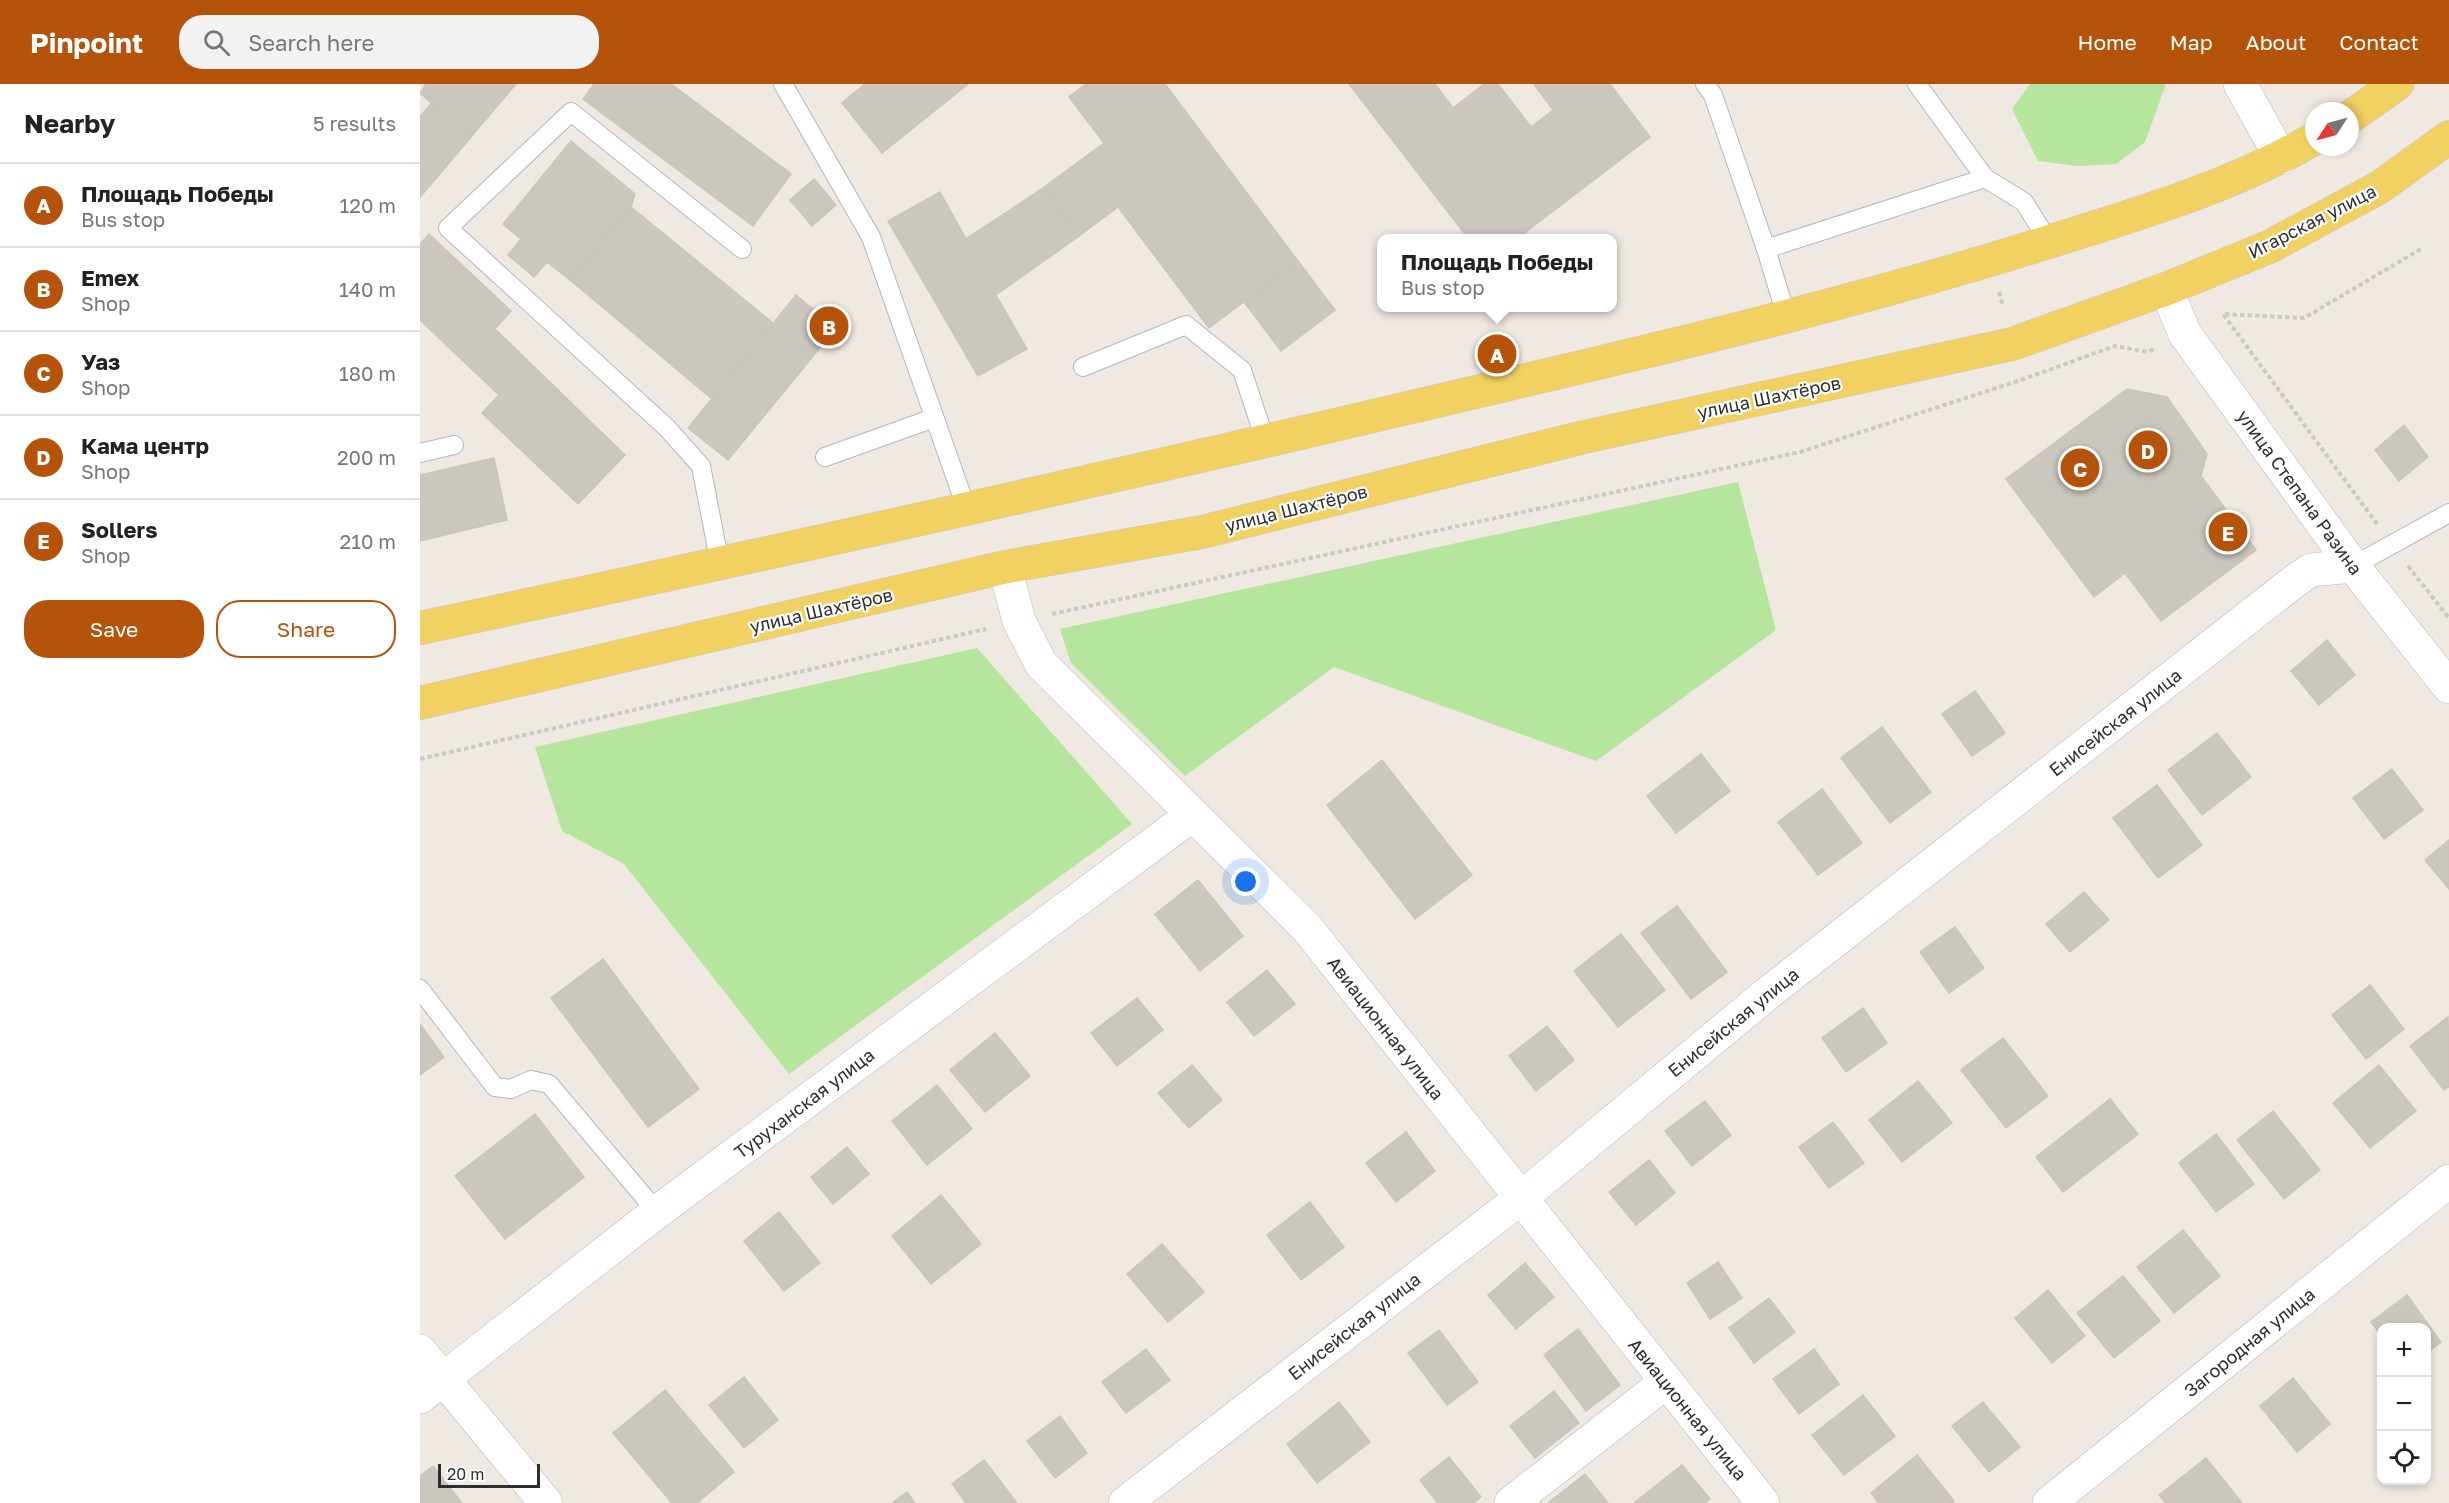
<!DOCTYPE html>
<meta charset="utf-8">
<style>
:root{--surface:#fff;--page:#f2f2f2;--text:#222;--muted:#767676;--line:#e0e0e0;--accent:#b45309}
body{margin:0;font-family:"Golos Text",sans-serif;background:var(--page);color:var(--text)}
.controls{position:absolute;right:18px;bottom:18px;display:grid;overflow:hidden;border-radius:12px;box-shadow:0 3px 9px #0003}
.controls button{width:54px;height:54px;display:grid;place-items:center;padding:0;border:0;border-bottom:2px solid var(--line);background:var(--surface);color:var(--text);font:30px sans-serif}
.compass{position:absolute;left:1885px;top:18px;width:54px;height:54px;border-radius:50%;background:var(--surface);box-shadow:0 3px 9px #0003;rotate:234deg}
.scale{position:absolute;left:18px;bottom:15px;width:102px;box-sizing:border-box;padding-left:6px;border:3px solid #2e2e2e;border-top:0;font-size:16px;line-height:21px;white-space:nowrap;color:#2e2e2e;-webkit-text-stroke:4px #fff;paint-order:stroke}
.you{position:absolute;left:826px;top:798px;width:21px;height:21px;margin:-15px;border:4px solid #fff;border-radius:50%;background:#1a73e8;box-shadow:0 0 0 9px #1a73e833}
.badge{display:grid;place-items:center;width:39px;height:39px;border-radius:50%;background:var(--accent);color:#fff;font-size:20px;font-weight:700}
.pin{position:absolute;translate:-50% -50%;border:3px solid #fff;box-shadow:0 2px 6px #0006}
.popup{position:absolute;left:957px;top:150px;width:240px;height:78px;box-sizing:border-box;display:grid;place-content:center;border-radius:12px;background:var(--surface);filter:drop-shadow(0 2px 4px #0005);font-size:20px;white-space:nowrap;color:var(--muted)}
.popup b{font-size:22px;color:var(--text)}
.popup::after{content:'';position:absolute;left:50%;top:100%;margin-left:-12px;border:12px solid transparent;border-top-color:var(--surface)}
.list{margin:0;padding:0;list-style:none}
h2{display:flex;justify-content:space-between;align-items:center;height:78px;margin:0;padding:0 24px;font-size:26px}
h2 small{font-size:20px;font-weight:400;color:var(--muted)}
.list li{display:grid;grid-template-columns:39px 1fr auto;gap:18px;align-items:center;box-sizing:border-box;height:84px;padding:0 24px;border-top:2px solid var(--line)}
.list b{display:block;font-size:22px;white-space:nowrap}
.list p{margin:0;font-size:20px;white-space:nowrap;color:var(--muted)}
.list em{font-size:20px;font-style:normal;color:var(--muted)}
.actions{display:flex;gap:12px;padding:18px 24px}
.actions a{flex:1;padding:14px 0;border:2px solid var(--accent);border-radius:24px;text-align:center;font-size:21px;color:var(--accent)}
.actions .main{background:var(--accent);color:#fff}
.icon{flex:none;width:33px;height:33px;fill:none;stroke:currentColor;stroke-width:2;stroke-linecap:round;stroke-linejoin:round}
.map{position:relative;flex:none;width:2029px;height:1419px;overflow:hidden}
header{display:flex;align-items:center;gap:36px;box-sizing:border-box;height:84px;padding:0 30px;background:var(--accent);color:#fff}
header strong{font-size:28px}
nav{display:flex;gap:33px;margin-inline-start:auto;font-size:21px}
.search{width:420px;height:54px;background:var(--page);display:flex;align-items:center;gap:15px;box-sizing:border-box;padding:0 21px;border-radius:24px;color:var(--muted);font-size:22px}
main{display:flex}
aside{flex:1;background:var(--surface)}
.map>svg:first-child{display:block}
.green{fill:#b6e59e}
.building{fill:#cbc7bf;stroke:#cbc5ba;stroke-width:1.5}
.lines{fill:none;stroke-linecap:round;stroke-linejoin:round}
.service-casing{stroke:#b4b7c1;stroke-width:20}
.minor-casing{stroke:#b4b7c1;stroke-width:34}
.tertiary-casing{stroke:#b4b7c1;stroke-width:34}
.primary-casing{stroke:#c9c9c9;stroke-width:34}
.path{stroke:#c9c9c9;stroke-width:4;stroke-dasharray:4.5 3;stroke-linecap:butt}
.service{stroke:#fff;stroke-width:18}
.minor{stroke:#fff;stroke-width:33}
.tertiary{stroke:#fff;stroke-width:33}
.primary{stroke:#f2d163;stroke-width:33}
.labels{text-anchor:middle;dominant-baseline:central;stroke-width:4.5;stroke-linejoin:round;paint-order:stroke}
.street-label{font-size:18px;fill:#2e2e2e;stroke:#fff}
</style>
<header>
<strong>Pinpoint</strong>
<div class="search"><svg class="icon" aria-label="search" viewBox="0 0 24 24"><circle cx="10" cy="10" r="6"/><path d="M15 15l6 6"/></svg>Search here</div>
<nav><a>Home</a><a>Map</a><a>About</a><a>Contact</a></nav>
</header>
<main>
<aside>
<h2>Nearby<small>5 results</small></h2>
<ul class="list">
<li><span class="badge">A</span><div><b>Площадь Победы</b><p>Bus stop</p></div><em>120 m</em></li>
<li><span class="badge">B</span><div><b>Emex</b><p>Shop</p></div><em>140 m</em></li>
<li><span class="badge">C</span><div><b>Уаз</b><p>Shop</p></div><em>180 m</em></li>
<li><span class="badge">D</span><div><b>Кама центр</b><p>Shop</p></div><em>200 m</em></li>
<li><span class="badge">E</span><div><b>Sollers</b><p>Shop</p></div><em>210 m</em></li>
</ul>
<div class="actions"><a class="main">Save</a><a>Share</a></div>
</aside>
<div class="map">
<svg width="2029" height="1419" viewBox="0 0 2029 1419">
<rect width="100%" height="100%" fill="#efe9e1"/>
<g class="green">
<polygon points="1610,0 1746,0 1725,58 1696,80 1658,82 1618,77 1592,25"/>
<polygon points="1318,398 1356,546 1176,677 914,583 765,692 651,579 640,545"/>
<polygon points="557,564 712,740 369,990 204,780 142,747 115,663"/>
</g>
<g class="building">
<polygon points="6,0 96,0 51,53 0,9"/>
<polygon points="174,0 251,0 371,90 333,142 163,15"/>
<polygon points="445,0 548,0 462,69 422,19"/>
<polygon points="666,0 745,0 878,177 789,244 698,123 659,152 623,104 684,59 649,13"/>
<polygon points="929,0 1015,0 1033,24 1064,0 1078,0 1111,43 1133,26 1114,0 1190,0 1230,53 1098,154 1048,154"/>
<polygon points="12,19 51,53 0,113 0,32"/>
<polygon points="151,57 215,110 211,123 150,196 127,178 114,193 88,171 101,155 83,140"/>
<polygon points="394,95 416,121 392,142 370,116"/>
<polygon points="623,104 659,152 576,211 607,265 558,292 468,137 520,108 546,155"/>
<polygon points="211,123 353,239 292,315 150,196"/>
<polygon points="9,150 91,227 75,245 205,371 158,420 62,329 79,311 0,236 0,160"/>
<polygon points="878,177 915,226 861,267 824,218"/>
<polygon points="376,211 416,244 308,376 268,344"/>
<polygon points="1707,305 1747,313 1787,370 1781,392 1836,466 1741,537 1705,489 1674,513 1586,395"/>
<polygon points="1984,341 2008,373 1979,397 1955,366"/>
<polygon points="74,374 87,436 0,457 0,391"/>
<polygon points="1907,556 1935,591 1899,621 1871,587"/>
<polygon points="1555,607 1585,649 1552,672 1522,630"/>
<polygon points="1462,643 1511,708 1470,739 1421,674"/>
<polygon points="1797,649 1831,693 1782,731 1748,686"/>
<polygon points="1281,670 1310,707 1256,749 1227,712"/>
<polygon points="962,676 1052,791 995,835 907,721"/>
<polygon points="1972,685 2003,726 1964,755 1933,714"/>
<polygon points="1737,701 1782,761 1738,794 1693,734"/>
<polygon points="1402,705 1442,759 1398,791 1358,738"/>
<polygon points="2029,756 2029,805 2005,776"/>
<polygon points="778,796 823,852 780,887 735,830"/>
<polygon points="1664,808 1689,836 1650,868 1626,840"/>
<polygon points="1257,822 1307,888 1271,915 1221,849"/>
<polygon points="1535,843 1564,884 1529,909 1500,868"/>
<polygon points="1201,850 1245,906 1198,943 1154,887"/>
<polygon points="183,875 279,1005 228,1043 131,914"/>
<polygon points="847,886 875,920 834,952 807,918"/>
<polygon points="1950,901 1984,945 1946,975 1912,931"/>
<polygon points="717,914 743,946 697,982 671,949"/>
<polygon points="1443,924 1467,959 1426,988 1402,954"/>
<polygon points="2028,933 2029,1003 2024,1006 1990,962"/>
<polygon points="0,940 24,973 0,991"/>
<polygon points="1127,942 1154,976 1116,1007 1089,972"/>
<polygon points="575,949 610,992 565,1028 530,986"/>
<polygon points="1583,954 1628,1012 1586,1044 1541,986"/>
<polygon points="772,981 802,1016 769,1044 738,1009"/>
<polygon points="1959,981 1996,1027 1950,1064 1913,1019"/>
<polygon points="1498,997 1532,1039 1482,1078 1449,1036"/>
<polygon points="517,1001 552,1045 507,1081 472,1037"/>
<polygon points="1690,1015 1718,1050 1643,1108 1616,1073"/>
<polygon points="1285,1017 1311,1051 1272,1082 1245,1047"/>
<polygon points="1853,1027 1900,1086 1864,1115 1817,1056"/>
<polygon points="115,1030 164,1093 85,1155 35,1092"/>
<polygon points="1413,1038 1444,1079 1409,1104 1379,1063"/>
<polygon points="986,1048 1015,1087 976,1118 946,1079"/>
<polygon points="1796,1050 1834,1100 1796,1128 1759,1079"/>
<polygon points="427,1063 449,1090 413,1120 391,1093"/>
<polygon points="1229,1076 1255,1109 1216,1141 1189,1108"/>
<polygon points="521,1111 561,1160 511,1200 472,1152"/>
<polygon points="890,1118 924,1163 881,1196 847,1151"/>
<polygon points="359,1128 400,1179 364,1207 324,1157"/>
<polygon points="1763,1146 1800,1192 1754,1229 1717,1183"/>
<polygon points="742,1160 784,1208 748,1238 707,1190"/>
<polygon points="1298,1178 1322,1214 1290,1235 1267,1199"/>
<polygon points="1105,1179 1134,1213 1096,1245 1068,1211"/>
<polygon points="1703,1192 1740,1237 1694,1274 1657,1229"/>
<polygon points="1628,1206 1665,1252 1632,1279 1595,1234"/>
<polygon points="1987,1211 2021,1258 2006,1270 2006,1244 1962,1244 1962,1253 1951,1238"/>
<polygon points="1349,1214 1375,1248 1334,1279 1309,1244"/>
<polygon points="1158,1245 1200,1301 1166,1327 1124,1271"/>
<polygon points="1019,1246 1058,1298 1027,1321 988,1269"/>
<polygon points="726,1265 750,1296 706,1329 682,1298"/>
<polygon points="1394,1265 1419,1300 1379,1330 1353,1295"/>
<polygon points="324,1293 358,1336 324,1364 289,1321"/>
<polygon points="1873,1294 1910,1340 1877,1368 1840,1322"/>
<polygon points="245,1306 314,1388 277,1419 252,1419 193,1349"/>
<polygon points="1134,1307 1159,1339 1115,1374 1090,1342"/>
<polygon points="1443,1311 1475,1352 1424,1391 1392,1351"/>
<polygon points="919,1318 950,1358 897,1399 867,1360"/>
<polygon points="1563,1318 1600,1363 1569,1388 1532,1342"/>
<polygon points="640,1332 667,1369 635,1394 607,1357"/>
<polygon points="1497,1371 1534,1417 1532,1419 1459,1419 1451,1409"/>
<polygon points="1029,1373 1061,1413 1054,1419 1018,1419 1000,1396"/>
<polygon points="1786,1374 1822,1419 1746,1419 1739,1411"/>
<polygon points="564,1376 597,1419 546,1419 532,1400"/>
<polygon points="1262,1381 1290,1415 1285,1419 1214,1419"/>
<polygon points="13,1382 42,1419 0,1419 0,1392"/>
<polygon points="1165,1390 1188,1419 1128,1419"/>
<polygon points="487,1408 495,1419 472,1419"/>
</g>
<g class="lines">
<defs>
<g id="service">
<polyline points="363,0 451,153 547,426"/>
<polyline points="1285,0 1293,11 1346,165"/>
<polyline points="1497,0 1565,94"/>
<polyline points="1367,234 1346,165 1565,94 1604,118 1629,158"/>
<polyline points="663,283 766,241 822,286 846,359"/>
<polyline points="0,369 34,361"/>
<polyline points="405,373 514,334"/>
<polyline points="300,480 281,382 247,344 28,144 151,28 322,165"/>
<polyline points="1933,482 2029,429"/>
<polyline points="0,905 75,1003 91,1005 111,996 129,1000 237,1128"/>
</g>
<g id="minor">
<polyline points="1746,205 1765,250 1933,482 2029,603"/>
<polyline points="585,483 599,537 621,580 887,844 1343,1419"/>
<polyline points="0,1267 126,1419"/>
<polyline points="0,1313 237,1128 772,731"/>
<polyline points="705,1419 1101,1114 1348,909 1876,496 1891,486 1933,482"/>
<polyline points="1091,1419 1246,1298"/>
<polyline points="1629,1419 2029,1097"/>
</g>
<polyline id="tertiary" points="1820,0 1861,74"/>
<g id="primary">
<polyline points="1930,33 1977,0"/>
<path d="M0 544C395 460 789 372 1182 278 1335 242 1487 203 1638 155 1725 128 1814 101 1894 55"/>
<polyline points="0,619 585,483 782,448 1164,353 1592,260 1746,205 1851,162 1960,103 2029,53"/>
</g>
</defs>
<use href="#service" class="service-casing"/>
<use href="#minor" class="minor-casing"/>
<use href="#tertiary" class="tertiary-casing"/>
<use href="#primary" class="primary-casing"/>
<g class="path">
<polyline points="1579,208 1583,222"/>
<polyline points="1601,296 1695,262 1727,268 1736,264"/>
<polyline points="1957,440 1803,230 1884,234 2001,165"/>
<polyline points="1988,482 2029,534"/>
<polyline points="632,530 1380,368 1601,296"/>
<polyline points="0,675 566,545"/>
</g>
<use href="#service" class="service"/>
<use href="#minor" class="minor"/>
<use href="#tertiary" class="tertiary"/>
<use href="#primary" class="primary"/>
</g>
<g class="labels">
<g class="street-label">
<text transform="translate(1892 137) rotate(-27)">Игарская улица</text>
<text transform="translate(1349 313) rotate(-12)">улица Шахтёров</text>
<text transform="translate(1880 408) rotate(54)">улица Степана Разина</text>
<text transform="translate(876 424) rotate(-14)">улица Шахтёров</text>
<text transform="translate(401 526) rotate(-13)">улица Шахтёров</text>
<text transform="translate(1695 638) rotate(-38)">Енисейская улица</text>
<text transform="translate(1313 938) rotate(-39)">Енисейская улица</text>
<text transform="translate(966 944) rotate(52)">Авиационная улица</text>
<text transform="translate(384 1019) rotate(-37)">Туруханская улица</text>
<text transform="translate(934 1242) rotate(-38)">Енисейская улица</text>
<text transform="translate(1829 1258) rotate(-39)">Загородная улица</text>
<text transform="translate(1268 1325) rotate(51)">Авиационная улица</text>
</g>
</g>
</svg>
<div class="controls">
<button>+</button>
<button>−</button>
<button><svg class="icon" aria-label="locate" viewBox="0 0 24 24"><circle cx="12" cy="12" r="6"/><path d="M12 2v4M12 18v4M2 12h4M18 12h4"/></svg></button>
</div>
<svg class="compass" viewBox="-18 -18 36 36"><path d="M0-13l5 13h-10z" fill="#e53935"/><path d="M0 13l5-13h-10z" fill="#767676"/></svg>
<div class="scale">20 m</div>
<div class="you"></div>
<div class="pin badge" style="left:1077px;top:270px">A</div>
<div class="popup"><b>Площадь Победы</b>Bus stop</div>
<div class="pin badge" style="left:409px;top:242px">B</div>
<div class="pin badge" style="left:1660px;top:384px">C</div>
<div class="pin badge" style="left:1728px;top:366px">D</div>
<div class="pin badge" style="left:1808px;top:448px">E</div>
</div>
</main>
